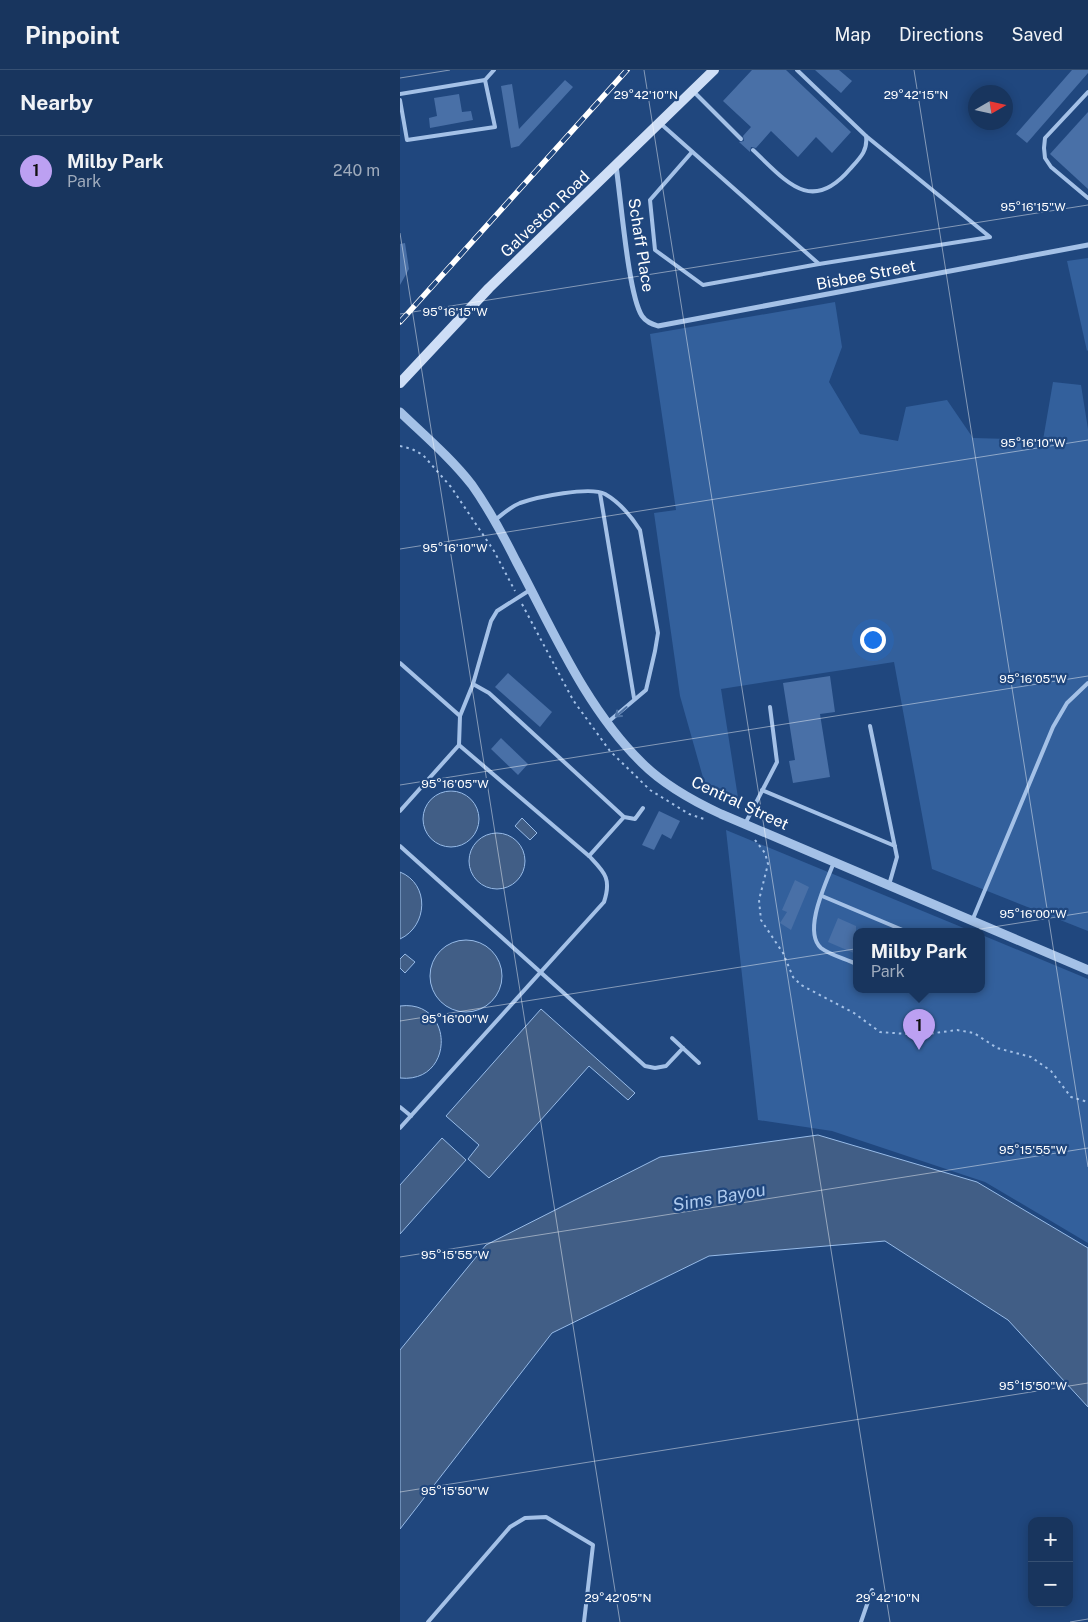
<!DOCTYPE html>
<meta charset="utf-8">
<style>
:root{--surface:#18355e;--page:#254067;--text:#f1f3f6;--muted:#9fabbc;--line:#365073;--accent:#bca0f2}
body{margin:0;font-family:"Public Sans",sans-serif;background:var(--page);color:var(--text)}
.controls{position:absolute;right:15px;bottom:15px;display:grid;overflow:hidden;border-radius:10px;box-shadow:0 2px 12px #0003}
.controls button{width:45px;height:45px;display:grid;place-items:center;padding:0;border:0;border-bottom:1px solid var(--line);background:var(--surface);color:var(--text);font:25px sans-serif}
.compass{position:absolute;left:568px;top:15px;width:45px;height:45px;border-radius:50%;background:var(--surface);box-shadow:0 2px 12px #0003;rotate:81deg}
.you{position:absolute;left:472px;top:569px;width:18px;height:18px;margin:-12px;border:4px solid #fff;border-radius:50%;background:#1a73e8;box-shadow:0 0 0 8px #1a73e833}
.badge{display:grid;place-items:center;width:32px;height:32px;border-radius:50%;background:var(--accent);color:#111;font-size:16px;font-weight:700}
.pin{position:absolute;translate:-50% -41px;filter:drop-shadow(0 1px 2px #0008)}
.pin::after{content:'';position:absolute;top:26px;width:18px;height:15px;background:inherit;clip-path:polygon(0 0,100% 0,50% 100%)}
.popup{position:absolute;left:453px;top:858px;width:132px;height:65px;box-sizing:border-box;display:grid;place-content:center;border-radius:10px;background:var(--surface);filter:drop-shadow(0 1px 4px #0005);font-size:16px;white-space:nowrap;color:var(--muted)}
.popup b{font-size:19px;color:var(--text)}
.popup::after{content:'';position:absolute;left:50%;top:100%;margin-left:-10px;border:10px solid transparent;border-top-color:var(--surface)}
.list{margin:0;padding:0;list-style:none}
h2{display:flex;justify-content:space-between;align-items:center;height:65px;margin:0;padding:0 20px;font-size:21px}
h2 small{font-size:16px;font-weight:400;color:var(--muted)}
.list li{display:grid;grid-template-columns:32px 1fr auto;gap:15px;align-items:center;box-sizing:border-box;height:70px;padding:0 20px;border-top:1px solid var(--line)}
.list b{display:block;font-size:19px;white-space:nowrap}
.list p{margin:0;font-size:16px;white-space:nowrap;color:var(--muted)}
.list em{font-size:16px;font-style:normal;color:var(--muted)}
.map{position:relative;flex:none;width:688px;height:1552px;overflow:hidden}
header{display:flex;align-items:center;gap:30px;box-sizing:border-box;height:70px;padding:0 25px;background:var(--surface);border-bottom:1px solid var(--line)}
header strong{font-size:24px}
nav{display:flex;gap:28px;margin-inline-start:auto;font-size:18px}
main{display:flex}
aside{flex:1;background:var(--surface)}
.map>svg:first-child{display:block}
.green{fill:#33609c}
.water{fill:#415e86;stroke:#97bbe8}
.building{fill:#4970a7}
.lines{fill:none;stroke-linecap:round;stroke-linejoin:round}
.path{stroke:#a4c1e7;stroke-width:2;stroke-dasharray:2.5 4;stroke-linecap:butt}
.service{stroke:#a4c1e7;stroke-width:4}
.minor{stroke:#a4c1e7;stroke-width:5}
.tertiary{stroke:#a4c1e7;stroke-width:9}
.secondary{stroke:#cedef6;stroke-width:10}
.rail-casing{stroke:#fff;stroke-width:5.5}
.rail{stroke:#20477e;stroke-width:4;stroke-dasharray:11;stroke-linecap:butt}
.oneway{stroke:#4e72a3}
.ticks{fill:none;stroke:#fff;stroke-width:1;stroke-opacity:0.45}
.labels{text-anchor:middle;dominant-baseline:central;stroke-width:4.5;stroke-linejoin:round;paint-order:stroke}
.street-label{font-size:16px;fill:#fff;stroke:#20477e}
.water-label{font-size:18px;font-style:italic;fill:#afcbef;stroke:#20477e}
.ticks-label{font-size:12px;text-anchor:middle;fill:#fff;stroke:#20477e;stroke-width:4.5;stroke-linejoin:round;paint-order:stroke}
</style>
<header>
<strong>Pinpoint</strong>
<nav><a>Map</a><a>Directions</a><a>Saved</a></nav>
</header>
<main>
<aside>
<h2>Nearby<small></small></h2>
<ul class="list">
<li><span class="badge">1</span><div><b>Milby Park</b><p>Park</p></div><em>240 m</em></li>
</ul>
</aside>
<div class="map">
<svg width="688" height="1552" viewBox="0 0 688 1552">
<rect width="100%" height="100%" fill="#20477e"/>
<g class="green">
<polygon points="688,188 688,280 687,281 667,191"/>
<polygon points="435,232 442,277 429,312 460,364 498,371 506,337 547,330 573,368 643,370 653,312 681,315 688,359 688,861 532,799 494,592 321,619 339,734 304,711 280,626 254,443 276,440 250,264"/>
<polygon points="326,760 571,861 456,861 456,919 582,919 582,865 688,909 688,1173 585,1112 432,1061 358,1050"/>
</g>
<g class="water">
<circle cx="51" cy="749" r="28"/>
<polygon points="122,748 137,763 130,770 115,756"/>
<circle cx="97" cy="791" r="28"/>
<path d="M0 802C30 814 28 856 0 869Z"/>
<circle cx="66" cy="906" r="36"/>
<polygon points="5,884 15,892 5,903 0,898 0,889"/>
<path d="M0 936C55 929 55 1014 0 1008Z"/>
<polygon points="141,939 235,1023 228,1030 189,996 89,1108 68,1089 79,1075 46,1046"/>
<polygon points="418,1065 577,1112 688,1178 688,1337 608,1250 485,1171 309,1186 152,1263 0,1459 0,1280 86,1175 260,1087"/>
<polygon points="42,1068 66,1090 0,1164 0,1115"/>
</g>
<g class="building">
<polygon points="352,0 386,0 451,62 432,83 416,67 398,87 371,61 356,78 351,77 350,82 339,72 344,71 343,66 351,57 323,31"/>
<polygon points="415,0 439,0 452,11 441,23"/>
<polygon points="672,0 688,0 688,3 627,73 616,64"/>
<polygon points="165,10 173,17 119,76 111,78 101,16 112,14 119,59"/>
<polygon points="59,24 62,42 71,41 73,50 30,58 29,48 37,46 34,28"/>
<polygon points="688,42 688,119 650,84"/>
<polygon points="5,173 9,199 0,215 0,174"/>
<polygon points="108,603 152,642 140,657 95,617"/>
<polygon points="430,606 435,642 420,644 430,707 393,713 389,691 395,690 383,613"/>
<polygon points="101,668 128,694 118,705 91,679"/>
<polygon points="259,741 280,751 271,769 262,764 254,780 242,775"/>
<polygon points="395,810 409,817 391,860 380,853 387,842 382,840"/>
<polygon points="438,848 456,856 456,884 428,872"/>
</g>
<g class="lines">
<g class="path">
<polyline points="0,376 12,379 23,385 51,417 94,481 115,521"/>
<polyline points="122,534 173,630 210,681 250,720 289,744 307,750"/>
<polyline points="355,770 365,783 368,794 359,830 361,850 383,883 393,907 401,915 454,943 480,962 520,965 557,960 574,963 597,978 631,987 651,1001 671,1027 688,1032"/>
</g>
<g class="service">
<polyline points="293,21 341,69"/>
<polyline points="688,22 645,68 644,78 645,88 651,97 688,128"/>
<polyline points="0,24 85,10 94,0"/>
<polyline points="0,30 7,70 95,57 85,10"/>
<polyline points="261,54 419,194 590,167 466,66 397,0"/>
<path d="M353 80C386 111 411 145 450 99 460 88 468 81 466 66"/>
<polyline points="292,82 250,130 255,180 303,215 419,194"/>
<polyline points="200,423 234,628"/>
<path d="M95 450C103 444 110 437 120 433 137 427 190 416 205 424 219 432 231 446 240 460L258 563 255 581 246 620 208 652"/>
<polyline points="130,520 97,541 91,551 73,614 89,623 224,747 235,749 243,738"/>
<polyline points="0,593 60,646"/>
<polyline points="470,656 497,787 489,815"/>
<polyline points="362,720 495,776"/>
<polyline points="0,741 59,675"/>
<polyline points="345,754 377,692 370,637"/>
<polyline points="0,776 245,996 255,998 266,996 283,978"/>
<polyline points="189,786 224,747"/>
<path d="M434 792C427 811 402 861 421 878 430 885 446 889 456 894"/>
<polyline points="422,826 505,861"/>
<polyline points="572,851 653,657 667,633 688,613"/>
<polyline points="272,968 299,993"/>
<polyline points="0,1037 11,1046"/>
<path d="M0 1058 204 832C212 808 204 802 189 786L59 675 60 646 73 614"/>
<polyline points="28,1552 110,1457 125,1448 146,1447 193,1475 184,1552"/>
<polyline points="461,1552 472,1520"/>
</g>
<path class="minor" d="M216 96C221 128 228 224 242 246 246 252 252 254 258 256L688 175"/>
<path class="tertiary" d="M0 342C25 366 51 388 72 415 89 439 103 465 116 491 153 560 185 637 242 693 264 715 293 731 321 744L688 900"/>
<polyline class="secondary" points="0,313 89,218 314,0"/>
<defs>
<polyline id="rail" points="0,252 227,0"/>
</defs>
<use href="#rail" class="rail-casing"/>
<use href="#rail" class="rail"/>
</g>
<defs><path id="oneway-shaft" d="M-6 0H5M1.5-3L5.5 0L1.5 3" fill="none" stroke-width="1.6" stroke-linecap="round" stroke-linejoin="round" transform="scale(1.25)"/></defs>
<use class="oneway" href="#oneway-shaft" transform="translate(221 642) rotate(139)"/>
<path class="ticks" d="M244 0 490 1552M514 0 688 1097M0 8 50 0M0 163 220 1552M0 244 688 135M0 479 688 370M0 715 688 606M0 951 688 842M0 1187 688 1078M0 1422 688 1313M670 1552 688 1549"/>
<g class="labels">
<g class="street-label">
<text transform="translate(145 144) rotate(-44)">Galveston Road</text>
<text transform="translate(241 175) rotate(81)">Schaff Place</text>
<text transform="translate(466 205) rotate(-11)">Bisbee Street</text>
<text transform="translate(340 733) rotate(25)">Central Street</text>
</g>
<g class="water-label">
<text transform="translate(319 1127) rotate(-10)">Sims Bayou</text>
</g>
</g>
<g class="ticks-label">
<text x="246" y="29">29°42'10"N</text>
<text x="516" y="29">29°42'15"N</text>
<text x="633" y="141">95°16'15"W</text>
<text x="55" y="246">95°16'15"W</text>
<text x="633" y="377">95°16'10"W</text>
<text x="55" y="482">95°16'10"W</text>
<text x="633" y="613">95°16'05"W</text>
<text x="55" y="718">95°16'05"W</text>
<text x="633" y="848">95°16'00"W</text>
<text x="55" y="953">95°16'00"W</text>
<text x="633" y="1084">95°15'55"W</text>
<text x="55" y="1189">95°15'55"W</text>
<text x="633" y="1320">95°15'50"W</text>
<text x="55" y="1425">95°15'50"W</text>
<text x="218" y="1532">29°42'05"N</text>
<text x="488" y="1532">29°42'10"N</text>
</g>
</svg>
<div class="controls">
<button>+</button>
<button>−</button>
</div>
<svg class="compass" viewBox="-18 -18 36 36"><path d="M0-13l5 13h-10z" fill="#e53935"/><path d="M0 13l5-13h-10z" fill="#9fabbc"/></svg>
<div class="you"></div>
<div class="pin badge" style="left:519px;top:980px">1</div>
<div class="popup"><b>Milby Park</b>Park</div>
</div>
</main>
